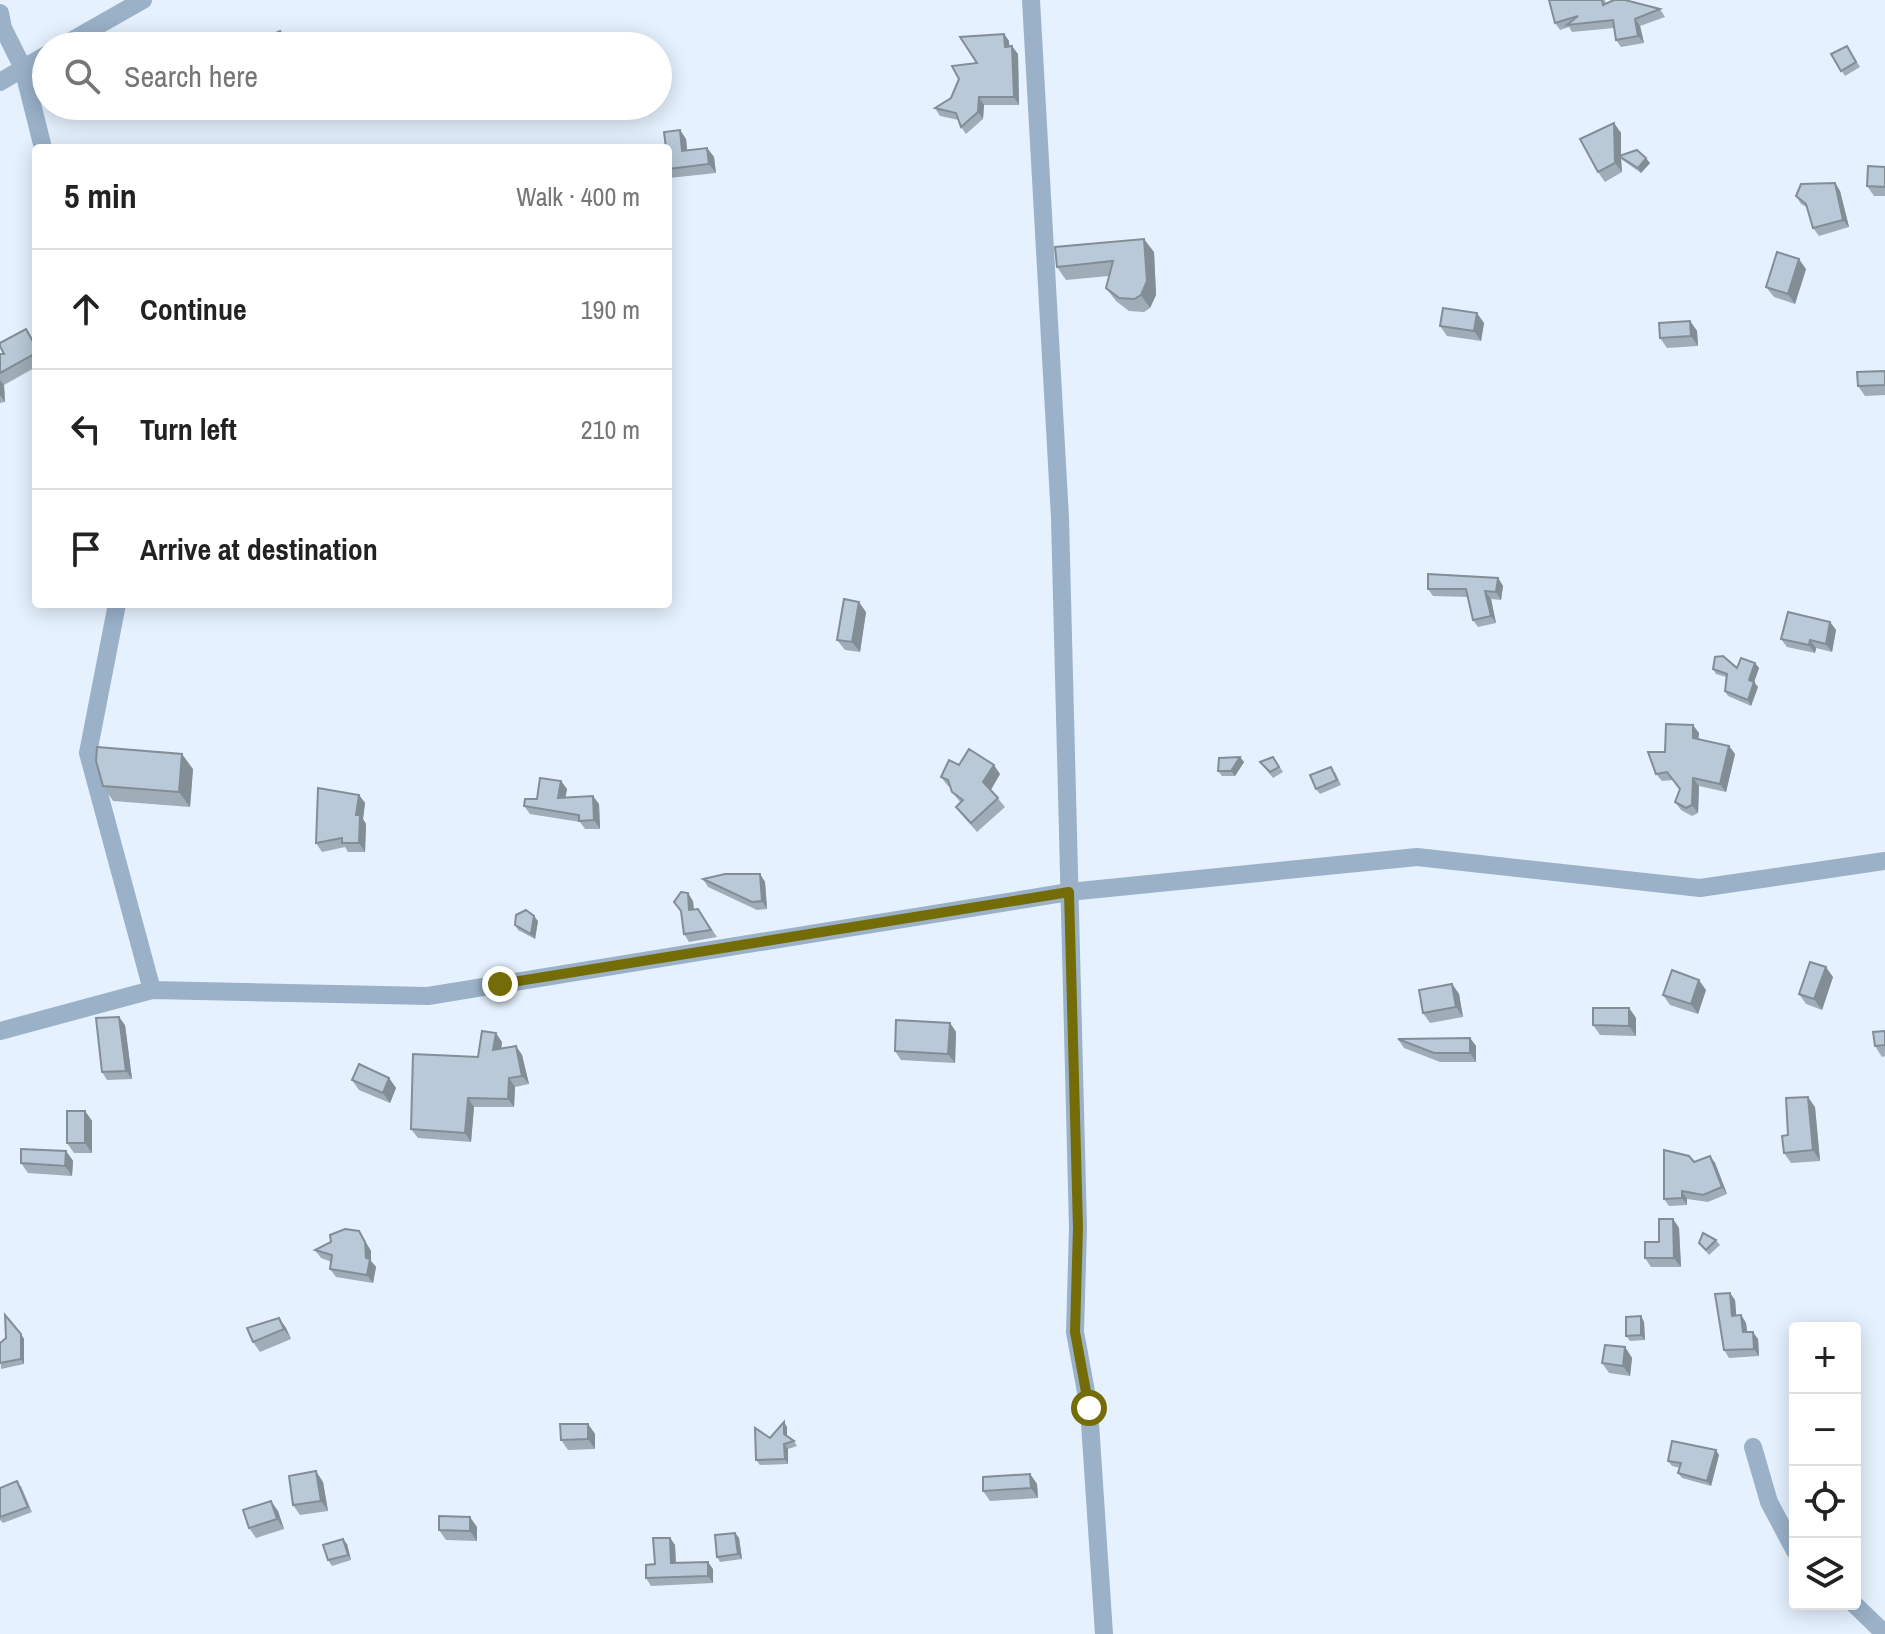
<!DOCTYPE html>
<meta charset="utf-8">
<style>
:root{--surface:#fff;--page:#f2f2f2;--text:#222;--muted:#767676;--line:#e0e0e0}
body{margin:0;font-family:"Archivo Narrow",sans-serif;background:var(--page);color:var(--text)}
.controls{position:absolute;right:24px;bottom:24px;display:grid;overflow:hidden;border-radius:8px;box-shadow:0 4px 20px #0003}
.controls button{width:72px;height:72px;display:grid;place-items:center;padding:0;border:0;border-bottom:2px solid var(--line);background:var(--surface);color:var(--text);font:40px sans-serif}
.stop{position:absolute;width:24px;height:24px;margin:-18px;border:6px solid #746c06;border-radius:50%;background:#fff}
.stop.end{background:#746c06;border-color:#fff;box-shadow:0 2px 8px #0008}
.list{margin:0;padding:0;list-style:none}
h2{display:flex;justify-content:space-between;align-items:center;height:104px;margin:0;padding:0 32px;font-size:34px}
h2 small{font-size:26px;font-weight:400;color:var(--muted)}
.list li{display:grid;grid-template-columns:52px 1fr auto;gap:24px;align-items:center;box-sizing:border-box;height:120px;padding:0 32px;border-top:2px solid var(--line)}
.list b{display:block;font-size:30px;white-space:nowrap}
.list em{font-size:26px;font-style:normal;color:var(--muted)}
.icon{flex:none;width:44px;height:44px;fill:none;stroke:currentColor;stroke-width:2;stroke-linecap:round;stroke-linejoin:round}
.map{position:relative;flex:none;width:1885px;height:1634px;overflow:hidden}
.search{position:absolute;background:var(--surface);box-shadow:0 4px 20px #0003;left:32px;top:32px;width:640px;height:88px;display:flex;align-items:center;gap:20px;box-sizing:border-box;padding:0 28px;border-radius:44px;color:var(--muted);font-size:30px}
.panel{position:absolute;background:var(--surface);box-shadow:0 4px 20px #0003;left:32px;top:144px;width:640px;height:464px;border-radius:8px}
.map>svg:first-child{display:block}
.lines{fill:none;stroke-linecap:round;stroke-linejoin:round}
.minor{stroke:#9ab1c8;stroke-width:18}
.wall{fill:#9fadb9}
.shaded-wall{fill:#828d96}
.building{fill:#b9c9d7;stroke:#828d96;stroke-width:2}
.route{stroke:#746c06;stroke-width:10}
</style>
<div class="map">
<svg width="1885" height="1634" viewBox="0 0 1885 1634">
<rect width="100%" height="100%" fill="#e5f1fe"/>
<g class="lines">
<g class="minor">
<polyline points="1031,0 1060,518 1078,1228 1075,1332 1089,1408 1104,1634"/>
<polyline points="0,13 3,28 23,68 43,148"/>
<polyline points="62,46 143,0"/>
<polyline points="0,82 46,55"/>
<polyline points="117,604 88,753 152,990"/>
<polyline points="0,1031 152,990 428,996 1069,892 1417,857 1700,888 1885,861"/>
<polyline points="1753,1447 1769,1502 1795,1551"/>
<polyline points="1854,1604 1885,1634"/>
</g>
</g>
<g class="wall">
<polygon points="1549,0 1605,0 1606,4 1660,9 1665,17 1640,26 1644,43 1621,47 1616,40 1614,28 1572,32 1569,27 1560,30 1555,23"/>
<polygon points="1004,34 1009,41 1009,47 1018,54 1019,105 984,105 983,119 966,134 961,127 959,120 940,116 935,108 951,98 977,63"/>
<polygon points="1847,46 1860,67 1845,76 1831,54"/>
<polygon points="1614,123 1621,133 1621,155 1650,163 1641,173 1621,159 1622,172 1605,182 1598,172"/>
<polygon points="680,130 686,139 687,150 707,148 714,157 716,173 669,178 668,148"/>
<polygon points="1885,167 1885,196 1874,196 1867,186"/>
<polygon points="1835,183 1840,191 1849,227 1819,236 1813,228 1808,208 1801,204 1796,196"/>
<polygon points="1154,252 1156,295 1150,308 1144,312 1129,311 1116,301 1106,288 1109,276 1066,280 1057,267"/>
<polygon points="1806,269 1795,304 1774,297 1766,287"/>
<polygon points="1690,321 1697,331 1698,346 1667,348 1660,338"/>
<polygon points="1484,323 1481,341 1447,336 1440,326"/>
<polygon points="33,339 36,344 36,367 4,385 5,402 0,403 0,354 4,354"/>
<polygon points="1885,371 1885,395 1865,396 1858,386"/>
<polygon points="1498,578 1503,586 1501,600 1491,599 1496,623 1478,627 1473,620 1468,597 1433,596 1428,589"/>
<polygon points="866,612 860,652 845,650 837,640"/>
<polygon points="1830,622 1836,630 1832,652 1816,648 1815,653 1787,647 1781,639"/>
<polygon points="1755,663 1759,668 1754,682 1758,687 1751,706 1728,696 1725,691 1726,677 1716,674 1713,669 1737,668"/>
<polygon points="1699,733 1698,739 1729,746 1735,754 1726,792 1699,786 1698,813 1692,816 1681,810 1675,802 1680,789 1673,780 1662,781 1656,774 1665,752"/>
<polygon points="1240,757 1244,762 1235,776 1222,776 1218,771"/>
<polygon points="1273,757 1283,772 1273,778 1260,762"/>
<polygon points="959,765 1000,774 991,790 1005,807 977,832 963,816 956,807 961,803 952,792 951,787 948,786 941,777"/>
<polygon points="193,769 190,807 113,801 103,786"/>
<polygon points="1335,772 1341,785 1320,794 1316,789"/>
<polygon points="561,781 567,789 565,797 599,804 600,829 585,829 580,822 530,814 524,806 537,799"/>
<polygon points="359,795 365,803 363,819 366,824 365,852 348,852 345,847 322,852 316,843"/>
<polygon points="760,874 765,882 767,909 757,910 708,887 703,879"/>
<polygon points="693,901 694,909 698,909 717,937 689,942 684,934"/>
<polygon points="538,921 535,939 518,930 515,925"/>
<polygon points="1833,977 1822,1010 1806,1004 1799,994"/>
<polygon points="1452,984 1459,994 1463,1017 1430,1023 1423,1013"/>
<polygon points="1706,990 1698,1014 1670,1005 1663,995"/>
<polygon points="1629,1008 1636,1018 1636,1036 1600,1035 1593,1025"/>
<polygon points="950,1023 956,1032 955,1063 901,1060 895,1051"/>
<polygon points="125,1025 132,1079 107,1080 102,1072"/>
<polygon points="1885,1031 1885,1056 1882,1057 1875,1046"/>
<polygon points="1470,1038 1476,1046 1476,1062 1440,1062 1404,1048 1398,1039"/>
<polygon points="502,1042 501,1049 516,1046 522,1055 529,1084 515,1087 514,1107 474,1107 471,1142 418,1138 411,1129 478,1057"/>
<polygon points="389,1078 396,1088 390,1103 359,1090 352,1080"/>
<polygon points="1815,1107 1820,1161 1791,1163 1784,1153 1788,1135"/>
<polygon points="85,1111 92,1121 92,1153 74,1153 67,1143"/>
<polygon points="66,1151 73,1161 72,1176 28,1173 21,1163"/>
<polygon points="1710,1156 1715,1163 1727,1194 1708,1202 1687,1199 1687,1205 1669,1206 1664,1199 1694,1162"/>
<polygon points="1673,1219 1679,1228 1681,1267 1651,1267 1645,1258 1659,1242"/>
<polygon points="359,1231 371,1251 371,1261 376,1267 373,1283 336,1277 330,1269 332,1262 321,1258 315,1250"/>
<polygon points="1716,1240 1720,1245 1709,1255 1699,1243"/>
<polygon points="1735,1300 1736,1316 1741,1315 1746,1323 1747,1332 1758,1339 1759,1356 1729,1358 1724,1350"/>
<polygon points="1641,1316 1644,1322 1645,1340 1630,1341 1626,1336"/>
<polygon points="279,1318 286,1328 291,1339 260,1352 253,1342"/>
<polygon points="21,1334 24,1339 24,1364 1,1369 0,1343 6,1338"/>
<polygon points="1625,1347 1632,1358 1630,1376 1609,1373 1602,1363"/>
<polygon points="588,1424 595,1434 595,1449 568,1450 561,1440"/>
<polygon points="787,1427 787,1436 794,1441 797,1446 788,1449 788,1464 760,1465 756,1460 770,1438"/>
<polygon points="1719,1455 1711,1486 1682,1478 1678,1473 1680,1468 1672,1466 1668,1461"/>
<polygon points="1030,1474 1037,1484 1038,1498 990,1501 983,1491"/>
<polygon points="323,1482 328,1511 300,1515 293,1505"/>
<polygon points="21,1486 32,1512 3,1523 0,1520 0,1488"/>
<polygon points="278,1511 284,1529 256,1538 249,1528"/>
<polygon points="477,1527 477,1541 446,1540 439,1530"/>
<polygon points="735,1533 739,1538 742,1559 720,1562 717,1557"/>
<polygon points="670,1538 675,1545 676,1563 713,1569 713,1583 651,1586 646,1578"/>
<polygon points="347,1544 351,1560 332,1566 328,1560"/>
</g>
<g class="shaded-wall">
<polygon points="1635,19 1640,26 1644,43 1638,36"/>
<polygon points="1004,34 1009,41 1010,54 1005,47"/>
<polygon points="1012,46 1018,54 1019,105 1014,97"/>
<polygon points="979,97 984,105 983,119 978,112"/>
<polygon points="1614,123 1621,133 1621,157 1619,156 1621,159 1622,172 1615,163"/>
<polygon points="680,130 686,139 688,160 682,151"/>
<polygon points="707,148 714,157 716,173 709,164"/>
<polygon points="1646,158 1650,163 1641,173 1638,168"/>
<polygon points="1835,183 1840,191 1849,227 1843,220"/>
<polygon points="1144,239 1154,252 1156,295 1150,308 1141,295"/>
<polygon points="1799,259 1806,269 1795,304 1788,294"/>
<polygon points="1477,313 1484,323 1481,341 1474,331"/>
<polygon points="1690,321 1697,331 1698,346 1691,336"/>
<polygon points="0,380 4,385 5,402 0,395"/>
<polygon points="1498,578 1503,586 1501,600 1496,592"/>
<polygon points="1485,591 1491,599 1496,623 1491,616"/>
<polygon points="859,602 866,612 860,652 852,642"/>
<polygon points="1830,622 1836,630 1832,652 1826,644"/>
<polygon points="1810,640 1816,648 1815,653 1809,645"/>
<polygon points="1755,663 1759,668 1753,685 1749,680"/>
<polygon points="1754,682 1758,687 1751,706 1748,700"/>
<polygon points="1693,725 1699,733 1698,745 1693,738"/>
<polygon points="1729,746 1735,754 1726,792 1720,784"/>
<polygon points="182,754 193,769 190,807 179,792"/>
<polygon points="1240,757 1244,762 1235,776 1231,771"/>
<polygon points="994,765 1000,774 990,791 983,782"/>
<polygon points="1693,778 1699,786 1698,813 1692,805"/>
<polygon points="561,781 567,789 564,806 558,798"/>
<polygon points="359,795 365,803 363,819 366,824 365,852 359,843 356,815"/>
<polygon points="593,796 599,804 600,829 594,820"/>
<polygon points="760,874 765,882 767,909 762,901"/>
<polygon points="688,893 693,901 694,917 689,910"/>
<polygon points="534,916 538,921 535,939 531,934"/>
<polygon points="1826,967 1833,977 1822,1010 1814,999"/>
<polygon points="1699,980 1706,990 1698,1014 1691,1004"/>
<polygon points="1452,984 1459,994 1463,1017 1456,1007"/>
<polygon points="1629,1008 1636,1018 1636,1036 1629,1026"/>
<polygon points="119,1017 125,1025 132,1079 126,1071"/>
<polygon points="950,1023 956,1032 955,1063 948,1054"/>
<polygon points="496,1033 502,1042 500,1059 493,1050"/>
<polygon points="1470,1038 1476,1046 1476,1062 1470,1053"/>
<polygon points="516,1046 522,1055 529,1084 522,1076"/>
<polygon points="389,1078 396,1088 390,1103 383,1093"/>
<polygon points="509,1078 515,1087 514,1107 508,1099"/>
<polygon points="1808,1097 1815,1107 1820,1161 1813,1150"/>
<polygon points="468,1098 474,1107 471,1142 465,1133"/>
<polygon points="85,1111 92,1121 92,1153 85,1143"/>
<polygon points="66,1151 73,1161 72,1176 65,1166"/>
<polygon points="1710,1156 1715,1163 1727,1194 1722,1187"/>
<polygon points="1682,1191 1687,1199 1687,1205 1682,1198"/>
<polygon points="1673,1219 1679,1228 1681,1267 1674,1258"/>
<polygon points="359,1231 371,1251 371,1261 376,1267 373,1283 367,1275 366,1258"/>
<polygon points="1730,1293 1735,1300 1737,1324 1732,1316"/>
<polygon points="1741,1315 1746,1323 1748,1340 1743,1332"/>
<polygon points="1641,1316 1644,1322 1645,1340 1641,1335"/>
<polygon points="279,1318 286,1328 291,1339 284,1329"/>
<polygon points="1753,1332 1758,1339 1759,1356 1754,1349"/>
<polygon points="21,1334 24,1339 24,1364 21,1359"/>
<polygon points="1625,1347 1632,1358 1630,1376 1623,1366"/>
<polygon points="784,1422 787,1427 787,1439 784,1434"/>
<polygon points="588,1424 595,1434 595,1449 588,1439"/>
<polygon points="784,1444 788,1449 788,1464 785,1459"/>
<polygon points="1716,1450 1719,1455 1711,1486 1707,1481"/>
<polygon points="316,1471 323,1482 328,1511 321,1501"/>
<polygon points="1030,1474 1037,1484 1038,1498 1031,1488"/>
<polygon points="271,1501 278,1511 284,1529 277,1519"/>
<polygon points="470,1517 477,1527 477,1541 470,1531"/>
<polygon points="735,1533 739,1538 742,1559 738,1554"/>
<polygon points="670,1538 675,1545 676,1571 671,1563"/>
<polygon points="343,1539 347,1544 351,1560 348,1555"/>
<polygon points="708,1562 713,1569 713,1583 708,1576"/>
</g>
<g class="building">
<polygon points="1549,0 1602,0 1603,5 1614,0 1625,0 1660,9 1635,19 1638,36 1616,40 1613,20 1567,25 1578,16 1555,23"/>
<polygon points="280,31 287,46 248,46"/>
<polygon points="1004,34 1005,47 1012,46 1014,97 979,97 978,112 961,127 956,113 935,108 951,98 959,79 952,66 977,63 960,37"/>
<polygon points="1847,46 1856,62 1841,71 1831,54"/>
<polygon points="1614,123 1615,163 1598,172 1580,139"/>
<polygon points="680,130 682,151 707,148 709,164 668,169 668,148 666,148 664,132"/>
<polygon points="1637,150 1646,158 1638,168 1619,156"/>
<polygon points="1868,166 1885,167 1885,187 1867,186"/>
<polygon points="1835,183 1843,220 1813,228 1806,204 1796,196 1801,184"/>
<polygon points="1144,239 1147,281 1141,295 1134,299 1119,298 1106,288 1113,261 1057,267 1055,247"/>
<polygon points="1777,252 1799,259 1788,294 1766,287"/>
<polygon points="1443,308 1477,313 1474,331 1440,326"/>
<polygon points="1690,321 1691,336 1660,338 1659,323"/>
<polygon points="26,329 36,347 36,353 0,373 0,354 4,354 0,346 0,343"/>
<polygon points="1885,371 1885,385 1858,386 1857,372"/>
<polygon points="1428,574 1498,578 1496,592 1485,591 1491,616 1473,620 1466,589 1428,589"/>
<polygon points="844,599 859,602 852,642 837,640"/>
<polygon points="1788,612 1830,622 1826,644 1810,640 1809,645 1781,639"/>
<polygon points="1723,656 1737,668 1741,658 1755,663 1749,680 1754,682 1748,700 1725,691 1727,674 1713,669 1715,657"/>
<polygon points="1666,724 1693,725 1693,738 1729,746 1720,784 1693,778 1692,805 1686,808 1675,802 1680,789 1667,772 1656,774 1648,752 1665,752"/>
<polygon points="97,747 182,754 179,792 103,786 96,761"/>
<polygon points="969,749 994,765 983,782 998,798 971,823 956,807 963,800 952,792 948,780 941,777 949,760 959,765"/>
<polygon points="1240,757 1231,771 1218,771 1219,758"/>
<polygon points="1273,757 1279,767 1270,772 1260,762"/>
<polygon points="1331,767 1337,780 1316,789 1310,775"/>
<polygon points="540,778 561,781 558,798 593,796 594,820 579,821 579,815 524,806 525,799 537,799"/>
<polygon points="318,788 359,795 356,815 360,815 359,843 342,843 342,838 316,843"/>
<polygon points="725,874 760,874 762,901 752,902 703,879"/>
<polygon points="681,892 688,893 689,910 698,909 711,930 684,934 681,911 674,902"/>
<polygon points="526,910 534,916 531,934 515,925 516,915"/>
<polygon points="1810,962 1826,967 1814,999 1799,994"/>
<polygon points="1672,970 1699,980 1691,1004 1663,995"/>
<polygon points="1452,984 1456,1007 1423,1013 1419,990"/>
<polygon points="1593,1008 1629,1008 1629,1026 1593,1025"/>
<polygon points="119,1017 126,1071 102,1072 96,1018"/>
<polygon points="896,1020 950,1023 948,1054 895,1051"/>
<polygon points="482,1031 496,1033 493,1050 516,1046 522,1076 509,1078 508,1099 468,1098 465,1133 411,1129 413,1054 478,1057"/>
<polygon points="1885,1031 1885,1045 1875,1046 1873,1032"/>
<polygon points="1470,1038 1470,1053 1434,1053 1398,1039"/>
<polygon points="359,1064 389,1078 383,1093 352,1080"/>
<polygon points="1808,1097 1813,1150 1784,1153 1782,1136 1788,1135 1786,1098"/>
<rect x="67" y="1111" width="18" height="32"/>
<polygon points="21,1149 66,1151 65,1166 21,1163"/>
<polygon points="1664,1150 1689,1156 1694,1162 1710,1156 1722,1187 1703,1195 1682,1191 1682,1198 1664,1199"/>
<polygon points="1659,1219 1673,1219 1674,1258 1645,1258 1645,1242 1659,1242"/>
<polygon points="345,1229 359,1231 365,1242 366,1258 370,1259 367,1275 330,1269 332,1255 315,1250 331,1242 330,1235"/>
<polygon points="1703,1233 1716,1240 1706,1250 1699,1243"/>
<polygon points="1730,1293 1732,1316 1741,1315 1743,1332 1753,1332 1754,1349 1724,1350 1715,1294"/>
<polygon points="5,1315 21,1334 21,1359 0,1363 0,1343 6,1338"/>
<polygon points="1641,1316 1641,1335 1626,1336 1626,1317"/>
<polygon points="279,1318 284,1329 253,1342 247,1328"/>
<polygon points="1605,1345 1625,1347 1623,1366 1602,1363"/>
<polygon points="784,1422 784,1434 794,1441 784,1444 785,1459 756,1460 755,1428 770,1438"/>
<polygon points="560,1424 588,1424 588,1439 561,1440"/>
<polygon points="1672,1441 1716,1450 1707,1481 1678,1473 1681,1463 1668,1461"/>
<polygon points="316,1471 321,1501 293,1505 289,1476"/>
<polygon points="1030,1474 1031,1488 983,1491 983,1477"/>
<polygon points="17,1481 28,1507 0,1517 0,1488"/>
<polygon points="271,1501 277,1519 249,1528 243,1510"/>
<polygon points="439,1516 470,1517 470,1531 439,1530"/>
<polygon points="735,1533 738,1554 717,1557 715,1535"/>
<polygon points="653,1538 670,1538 671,1563 708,1562 708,1576 646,1578 646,1565 655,1564"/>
<polygon points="343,1539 348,1555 328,1560 323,1545"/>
</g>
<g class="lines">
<polyline class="route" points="500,984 1069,892 1078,1228 1075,1332 1089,1408"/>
</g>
</svg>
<div class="controls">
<button>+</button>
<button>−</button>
<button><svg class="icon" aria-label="locate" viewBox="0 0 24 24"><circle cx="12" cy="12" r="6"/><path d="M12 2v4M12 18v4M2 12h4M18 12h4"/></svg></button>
<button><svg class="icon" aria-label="layers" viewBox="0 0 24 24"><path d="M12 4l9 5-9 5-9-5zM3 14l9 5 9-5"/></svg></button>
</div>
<div class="stop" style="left:1089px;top:1408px"></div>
<div class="stop end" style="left:500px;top:984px"></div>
<div class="search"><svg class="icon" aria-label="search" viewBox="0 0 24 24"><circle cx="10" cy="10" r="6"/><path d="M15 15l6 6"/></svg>Search here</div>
<section class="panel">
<h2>5 min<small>Walk · 400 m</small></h2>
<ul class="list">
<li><svg class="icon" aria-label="ahead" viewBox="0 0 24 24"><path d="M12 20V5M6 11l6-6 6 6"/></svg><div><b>Continue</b></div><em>190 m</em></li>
<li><svg class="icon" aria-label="left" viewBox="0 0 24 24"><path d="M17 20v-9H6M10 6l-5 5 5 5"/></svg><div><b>Turn left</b></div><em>210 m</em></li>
<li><svg class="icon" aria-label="arrive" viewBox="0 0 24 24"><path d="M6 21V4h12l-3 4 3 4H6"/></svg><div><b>Arrive at destination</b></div></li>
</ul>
</section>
</div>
